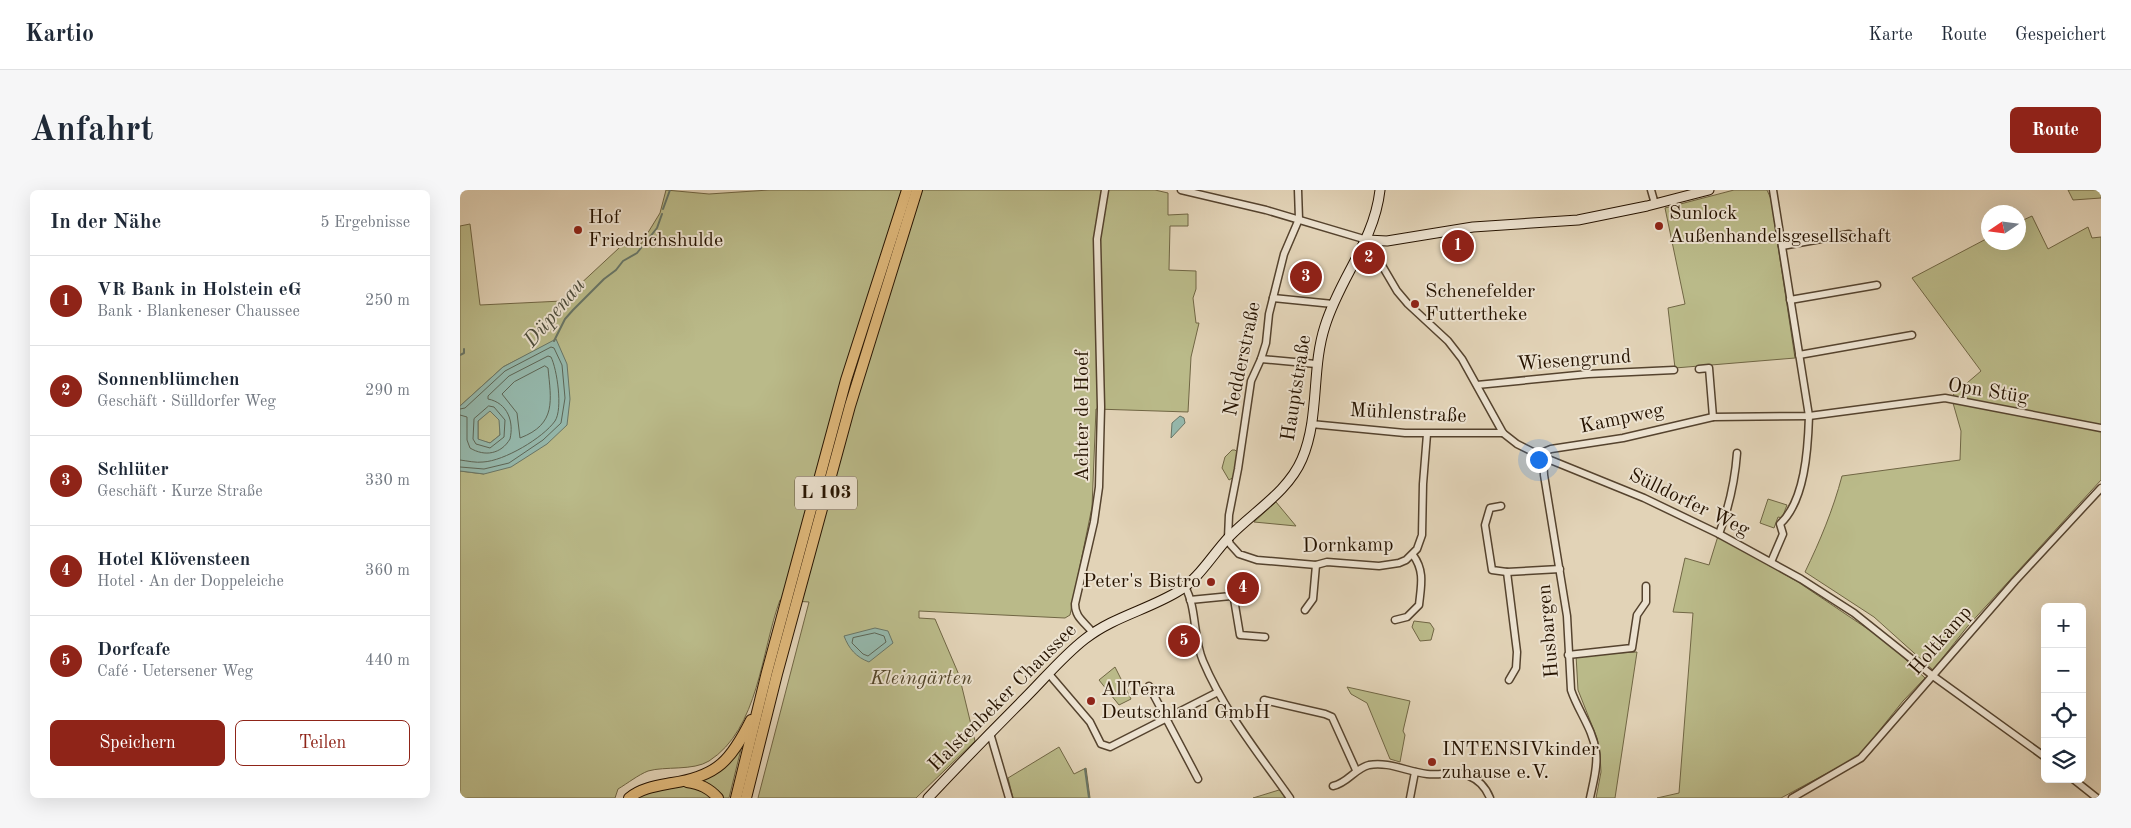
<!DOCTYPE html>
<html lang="de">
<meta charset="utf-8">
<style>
:root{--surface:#fff;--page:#f6f6f7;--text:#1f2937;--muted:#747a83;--line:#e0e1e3;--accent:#8f2418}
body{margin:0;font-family:"Old Standard TT",serif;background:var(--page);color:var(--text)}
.controls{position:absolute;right:15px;bottom:15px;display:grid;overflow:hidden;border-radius:8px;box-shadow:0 5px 20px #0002}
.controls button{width:45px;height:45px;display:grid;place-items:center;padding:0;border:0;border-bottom:1px solid var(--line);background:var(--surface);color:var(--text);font:25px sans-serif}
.compass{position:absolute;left:1521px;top:15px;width:45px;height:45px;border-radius:50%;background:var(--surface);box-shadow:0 5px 20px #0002;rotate:257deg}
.you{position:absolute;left:1078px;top:269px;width:18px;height:18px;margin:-12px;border:4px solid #fff;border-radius:50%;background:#1a73e8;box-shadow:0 0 0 8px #1a73e833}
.badge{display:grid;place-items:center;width:32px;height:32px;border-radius:50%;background:var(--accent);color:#fff;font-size:16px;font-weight:700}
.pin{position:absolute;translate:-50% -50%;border:2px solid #fff;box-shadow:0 1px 5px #0006}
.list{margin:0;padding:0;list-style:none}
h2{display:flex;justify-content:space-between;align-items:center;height:65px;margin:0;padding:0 20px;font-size:21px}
h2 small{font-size:16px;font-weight:400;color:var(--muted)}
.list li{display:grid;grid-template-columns:32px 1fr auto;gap:15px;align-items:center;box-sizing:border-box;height:90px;padding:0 20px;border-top:1px solid var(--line)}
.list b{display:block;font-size:19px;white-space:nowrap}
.list p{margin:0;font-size:16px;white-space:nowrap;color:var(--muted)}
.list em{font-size:16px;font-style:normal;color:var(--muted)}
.actions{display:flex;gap:10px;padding:15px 20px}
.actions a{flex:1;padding:11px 0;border:1px solid var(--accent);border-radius:8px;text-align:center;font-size:18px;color:var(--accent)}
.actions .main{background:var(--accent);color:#fff}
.icon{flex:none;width:28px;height:28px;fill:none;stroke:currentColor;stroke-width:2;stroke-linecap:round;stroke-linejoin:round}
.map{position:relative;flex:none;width:1641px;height:608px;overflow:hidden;border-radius:8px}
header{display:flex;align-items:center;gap:30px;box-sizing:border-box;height:70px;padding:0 25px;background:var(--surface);border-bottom:1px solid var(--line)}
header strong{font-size:24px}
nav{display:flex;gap:28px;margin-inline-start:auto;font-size:18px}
.intro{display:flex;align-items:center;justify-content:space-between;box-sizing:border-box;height:120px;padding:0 30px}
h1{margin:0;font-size:35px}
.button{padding:12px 22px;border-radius:8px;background:var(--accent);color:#fff;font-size:18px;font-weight:700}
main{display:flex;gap:30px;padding:0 30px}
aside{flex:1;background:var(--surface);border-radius:8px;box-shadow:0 5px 20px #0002}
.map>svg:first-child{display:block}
.green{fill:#baba89;stroke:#706644}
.water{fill:#95b8ac;stroke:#697667;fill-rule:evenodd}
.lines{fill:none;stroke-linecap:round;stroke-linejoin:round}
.shore{stroke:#5e6656;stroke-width:1}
.stream{stroke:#697667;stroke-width:2}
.minor-casing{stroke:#55432e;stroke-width:9}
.secondary-casing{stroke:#261300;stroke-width:11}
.trunk-casing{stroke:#261300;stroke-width:12}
.minor{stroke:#ece2d0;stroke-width:6}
.secondary{stroke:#ece2d0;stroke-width:9}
.trunk{stroke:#e1ba7c;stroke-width:10}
.poi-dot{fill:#8f2418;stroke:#ece2d0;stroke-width:2}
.labels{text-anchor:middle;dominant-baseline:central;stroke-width:4;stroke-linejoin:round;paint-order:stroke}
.shield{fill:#ece2d0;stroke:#61513e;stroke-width:1}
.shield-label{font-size:19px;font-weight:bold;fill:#261300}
.poi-label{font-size:20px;fill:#261300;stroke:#ece2d0;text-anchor:start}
.street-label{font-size:20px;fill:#261300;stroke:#ece2d0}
.park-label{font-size:20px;font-style:italic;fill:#524529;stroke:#ece2d0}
.water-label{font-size:21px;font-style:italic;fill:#4d4d3c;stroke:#ece2d0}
</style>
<header>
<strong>Kartio</strong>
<nav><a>Karte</a><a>Route</a><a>Gespeichert</a></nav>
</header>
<div class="intro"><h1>Anfahrt</h1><a class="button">Route</a></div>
<main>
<aside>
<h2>In der Nähe<small>5 Ergebnisse</small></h2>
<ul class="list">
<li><span class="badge">1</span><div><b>VR Bank in Holstein eG</b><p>Bank · Blankeneser Chaussee</p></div><em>250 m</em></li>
<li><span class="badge">2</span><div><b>Sonnenblümchen</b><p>Geschäft · Sülldorfer Weg</p></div><em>290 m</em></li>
<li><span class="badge">3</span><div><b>Schlüter</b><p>Geschäft · Kurze Straße</p></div><em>330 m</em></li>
<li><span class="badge">4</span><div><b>Hotel Klövensteen</b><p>Hotel · An der Doppeleiche</p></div><em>360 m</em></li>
<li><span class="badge">5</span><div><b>Dorfcafe</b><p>Café · Uetersener Weg</p></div><em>440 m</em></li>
</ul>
<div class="actions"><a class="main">Speichern</a><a>Teilen</a></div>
</aside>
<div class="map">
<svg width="1641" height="608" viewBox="0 0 1641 608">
<rect width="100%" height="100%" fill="#e2d3b7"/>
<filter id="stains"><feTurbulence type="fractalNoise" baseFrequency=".004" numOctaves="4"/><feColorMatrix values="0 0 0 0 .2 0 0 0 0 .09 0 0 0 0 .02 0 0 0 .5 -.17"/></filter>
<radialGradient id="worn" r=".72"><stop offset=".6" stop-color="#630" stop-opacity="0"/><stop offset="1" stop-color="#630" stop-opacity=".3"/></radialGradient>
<g class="green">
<path d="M206 0 249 4 309 0H695L708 3V25L728 24V36H710L709 80 736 81V99L733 108 736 133H739L731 167 728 222 636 219 632 317 610 425 605 428 459 421V428L475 429 499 485 515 551 456 608H298L349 412 320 410C301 461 299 539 249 571 233 581 205 576 188 581 178 585 168 593 158 599L155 608H0V281L24 284 96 150 43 177 0 216V36L10 34 20 115 102 111 173 45 181 54 200 23Z"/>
<polygon points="1274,0 1307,0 1311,9 1335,168 1215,178 1208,118 1225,114 1205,18"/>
<polygon points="1608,0 1641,0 1641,8 1613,10"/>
<path d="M1572 26 1588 59 1628 37 1632 48 1641 47V290L1507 437 1473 480 1414 427 1345 382C1360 351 1373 320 1382 286L1500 270 1501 241 1493 213V205L1521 181 1452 88 1528 48V52H1558L1559 32Z"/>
<polygon points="30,220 40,230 40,245 30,253 18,250 18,231"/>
<polygon points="772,260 775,260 777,262 774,287 769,290 762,278 765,267"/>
<polygon points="1308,309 1327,315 1322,328 1318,327 1314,338 1300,333"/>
<polygon points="816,312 836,336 794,332"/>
<polygon points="1258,346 1338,392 1427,452 1465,488 1443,511 1399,566 1321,608 1197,608 1219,603 1233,423 1213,422 1225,368 1249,375"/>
<polygon points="954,431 970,433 974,439 971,450 960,451 952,437"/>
<polygon points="1177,462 1155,608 1136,608 1141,582 1140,564 1137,548 1118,500 1116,465"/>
<polygon points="655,477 671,509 659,515 639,490"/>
<polygon points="887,497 950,511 943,541 945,545 940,572 930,569 907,513 891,504"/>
<polygon points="282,555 269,608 261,608 235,591"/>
<polygon points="599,557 614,584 626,578 630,608 553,608 548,588"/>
<polygon points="228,595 236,596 254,608 176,608 198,599"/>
<polygon points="820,600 825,608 793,608 819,600"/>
</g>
<g class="water">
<path d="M96 149 107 174 110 209 107 235 87 254 51 277 24 284 0 281V216L43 177ZM30 221 39 230 40 245 30 253 18 249V231Z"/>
<polygon points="720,226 724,228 725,233 711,248 712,233"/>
<path d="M415 438 428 441 433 453 409 472C396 467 389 459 384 446Z"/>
</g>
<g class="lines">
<g class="shore">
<path d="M85 176 88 178C91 210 97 234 60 248L57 223 42 204 54 192Z"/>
<polygon points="29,216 34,217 45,230 44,247 30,258 16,254 13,249 14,229"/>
<polyline points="0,219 5,218 45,181 91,157 94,158 102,175 105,208 101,233 83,250 49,273 24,279 0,277"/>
<path d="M0 225 7 227V250L10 258C25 267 41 264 50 249 54 232 48 213 28 209V206L49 186 88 166 91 167C97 179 103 219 95 231 83 248 44 271 23 272 16 273 8 271 0 270"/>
<polygon points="415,443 424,446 426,452 408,466 403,464 392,453 393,448"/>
</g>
<g class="stream">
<polyline points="203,19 210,0"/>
<polyline points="94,151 105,129 113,120 144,89 156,80 163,71 177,63 197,38 202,24"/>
<polyline points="0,165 4,163 4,159"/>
<polyline points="625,579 629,608"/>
</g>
<defs>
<g id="minor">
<polyline points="721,0 806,20 907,50 937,101 948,114 988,151 1002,169 1043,243 1057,254 1083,267 1184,308 1259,344 1341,389 1394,423 1473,486 1585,567"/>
<polyline points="838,0 839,29 824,64 809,124 806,153 801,169 791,191 778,279 769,325 768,348 770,354 779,364 797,370 856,375 867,372 919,376 939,373 946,370 957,359 962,345 963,294 967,244"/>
<polyline points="1191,0 1195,14"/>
<polyline points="1322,56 1389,44"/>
<polyline points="813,108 873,114"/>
<polyline points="1330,110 1417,95"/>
<polyline points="1339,165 1452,145"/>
<polyline points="801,169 856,174"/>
<polyline points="1239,179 1249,178 1253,227"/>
<polyline points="1017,195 1128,184 1214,180"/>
<polyline points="851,234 945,243 1043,243"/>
<polyline points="1079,264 1091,259 1163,248 1253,227 1349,226 1485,208 1641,238"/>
<path d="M1083 267 1084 285 1107 426 1111 500C1118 521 1133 539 1136 562 1138 577 1133 593 1130 608"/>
<polyline points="1041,316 1030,318 1025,335 1032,380 1047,382 1100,379"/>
<path d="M1259 344C1269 317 1275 291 1277 263"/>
<path d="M1311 372 1323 344 1320 334C1345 311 1348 259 1349 226L1313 0"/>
<polyline points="1047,382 1057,462 1056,478 1049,490"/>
<path d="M725 397C737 418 733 448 743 471 764 521 799 564 830 608"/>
<polyline points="730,410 771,406 774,409 780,445 805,447"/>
<polyline points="845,420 853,409 856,375"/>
<path d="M935 430 947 427 959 415C961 396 965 381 953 365"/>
<path d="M633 443C625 432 615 428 615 414L634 332 639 297 641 217 637 49 645 0"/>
<polyline points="1108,465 1172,458 1177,425 1186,412 1186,396"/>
<polyline points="589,484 630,532 641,554 650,557 758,502"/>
<polyline points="689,496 738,589"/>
<polyline points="804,510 865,524 872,527 896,580"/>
<polyline points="530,543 549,608"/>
<polyline points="1613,589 1637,608"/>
<path d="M873 596C888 593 894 579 909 575 928 571 948 582 967 584 981 586 996 580 1009 586 1019 590 1026 598 1030 608"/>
<polyline points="950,608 955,582"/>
<polyline points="1332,608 1401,568 1555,391 1641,298"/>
</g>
<g id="secondary">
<polyline points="907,50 927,51 1013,37 1118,30 1187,16 1249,0"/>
<path d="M468 608C500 574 532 541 565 508 585 488 603 466 625 449 653 427 687 420 717 402 739 389 752 365 769 347 793 322 828 302 842 269 860 227 851 179 865 136 880 87 914 52 920 0"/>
</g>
<g id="trunk">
<path d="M227 592C240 594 249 598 258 608"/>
<path d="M169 608C181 598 196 596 212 593 258 586 271 570 291 530"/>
<polyline points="276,608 307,482 386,190 447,0"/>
<polyline points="286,608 317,484 390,216 457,0"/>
</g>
</defs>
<use href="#minor" class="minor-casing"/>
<use href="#secondary" class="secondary-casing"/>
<use href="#trunk" class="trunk-casing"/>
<use href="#minor" class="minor"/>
<use href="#secondary" class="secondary"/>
<use href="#trunk" class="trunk"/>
</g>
<g class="poi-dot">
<circle cx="1199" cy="36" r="5"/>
<circle cx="118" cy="40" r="5"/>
<circle cx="955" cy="114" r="5"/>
<circle cx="751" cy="392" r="5"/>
<circle cx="631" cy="511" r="5"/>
<circle cx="972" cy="572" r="5"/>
</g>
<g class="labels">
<rect class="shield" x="335" y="286.5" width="62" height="33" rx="4"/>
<g class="shield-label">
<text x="366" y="303">L 103</text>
</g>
<g class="poi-label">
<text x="1209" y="24">Sunlock<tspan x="1209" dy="23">Außenhandelsgesellschaft</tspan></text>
<text x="128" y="28">Hof<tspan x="128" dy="23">Friedrichshulde</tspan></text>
<text x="965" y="102">Schenefelder<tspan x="965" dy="23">Futtertheke</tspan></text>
<text x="741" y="392" text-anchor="end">Peter's Bistro</text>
<text x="641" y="500">AllTerra<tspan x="641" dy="23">Deutschland GmbH</tspan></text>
<text x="982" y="560">INTENSIVkinder<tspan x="982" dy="23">zuhause e.V.</tspan></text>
</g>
<g class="street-label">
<text transform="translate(783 169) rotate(-78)">Nedderstraße</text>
<text transform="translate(1114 171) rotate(-4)">Wiesengrund</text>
<text transform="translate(837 198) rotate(-81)">Hauptstraße</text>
<text transform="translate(1528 202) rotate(9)">Opn Stüg</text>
<text transform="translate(948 224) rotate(3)">Mühlenstraße</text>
<text transform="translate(623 226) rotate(-90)">Achter de Hoef</text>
<text transform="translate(1162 229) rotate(-12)">Kampweg</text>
<text transform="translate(1229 313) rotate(26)">Sülldorfer Weg</text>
<text transform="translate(888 356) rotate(-1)">Dornkamp</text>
<text transform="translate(1089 441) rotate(-95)">Husbargen</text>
<text transform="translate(1481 451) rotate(-49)">Holtkamp</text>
<text transform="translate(543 508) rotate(-45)">Halstenbeker Chaussee</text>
</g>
<g class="park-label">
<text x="461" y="489">Kleingärten</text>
</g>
<g class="water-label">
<text transform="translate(95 123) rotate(-50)">Düpenau</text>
</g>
</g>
<rect width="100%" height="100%" filter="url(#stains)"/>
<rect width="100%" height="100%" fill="url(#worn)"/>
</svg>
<div class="controls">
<button>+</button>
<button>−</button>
<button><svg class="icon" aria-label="locate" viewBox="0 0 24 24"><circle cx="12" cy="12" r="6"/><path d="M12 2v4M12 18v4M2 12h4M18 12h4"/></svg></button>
<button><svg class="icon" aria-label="layers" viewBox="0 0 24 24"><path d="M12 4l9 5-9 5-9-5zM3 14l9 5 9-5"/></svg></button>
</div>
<svg class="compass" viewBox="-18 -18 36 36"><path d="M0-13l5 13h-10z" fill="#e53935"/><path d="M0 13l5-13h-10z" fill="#747a83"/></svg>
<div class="you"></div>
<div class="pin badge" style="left:998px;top:56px">1</div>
<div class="pin badge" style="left:909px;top:68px">2</div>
<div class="pin badge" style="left:846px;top:87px">3</div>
<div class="pin badge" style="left:783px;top:398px">4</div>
<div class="pin badge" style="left:724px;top:451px">5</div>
</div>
</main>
